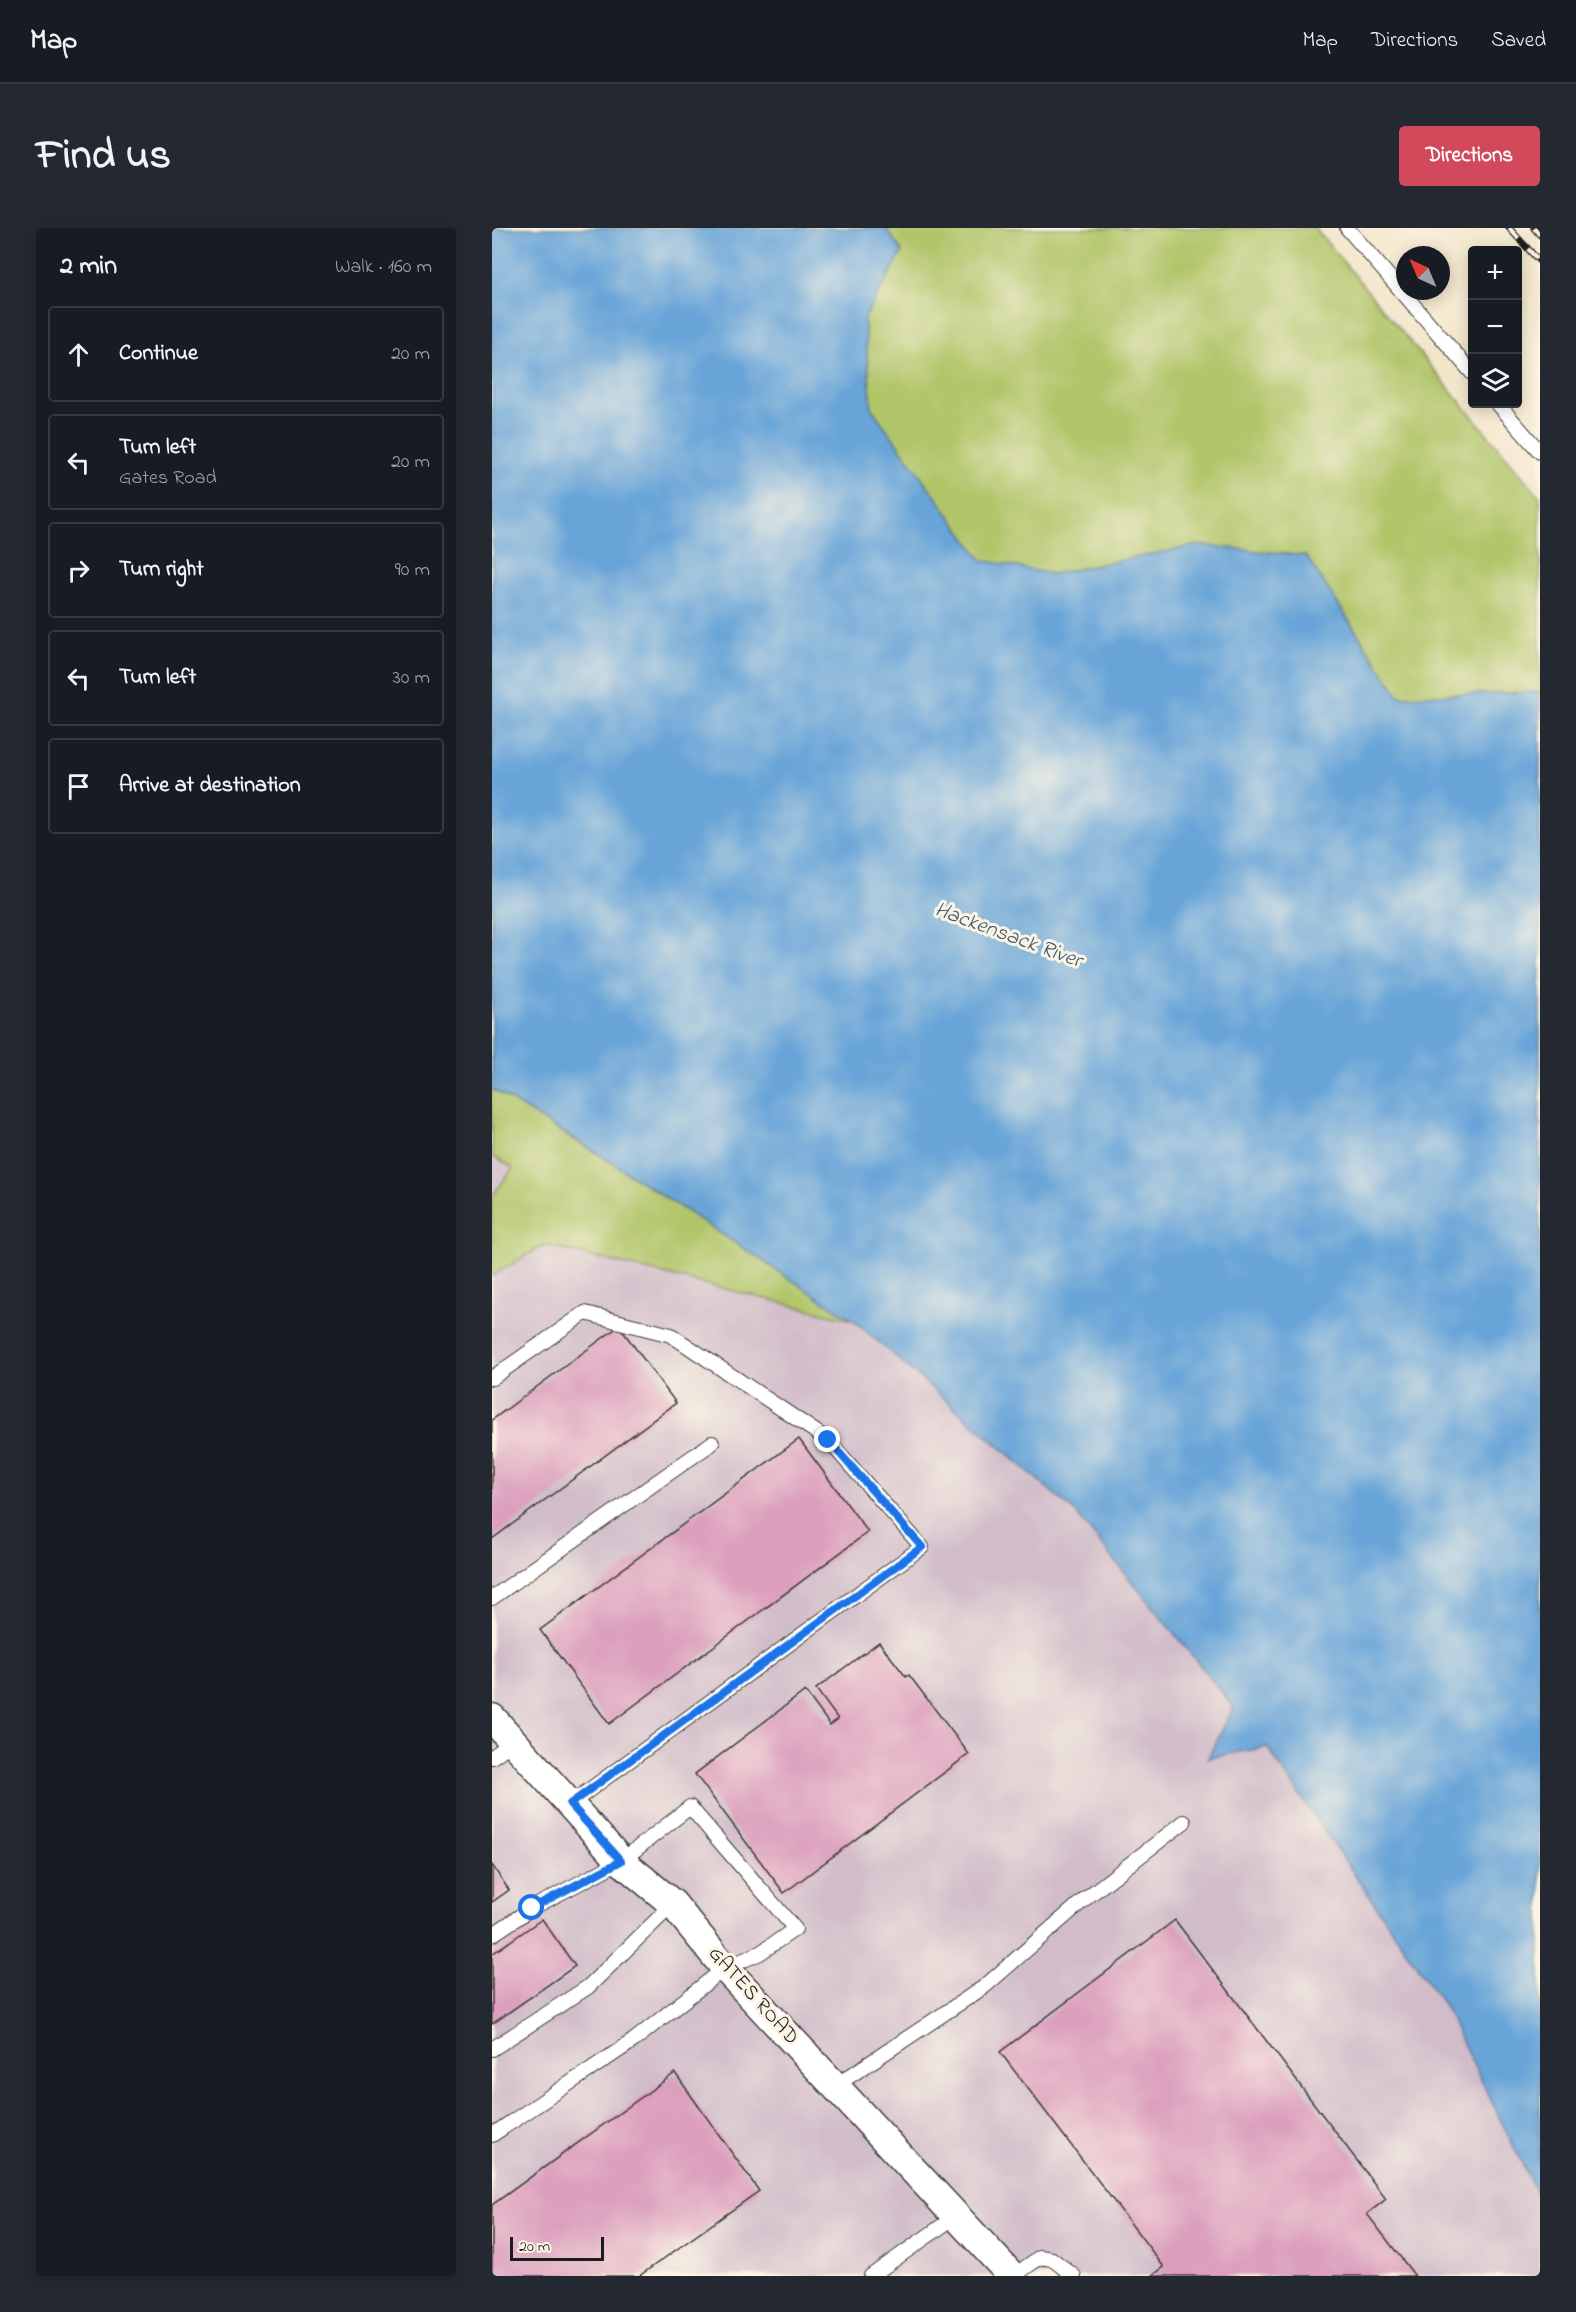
<!DOCTYPE html>
<meta charset="utf-8">
<style>
:root{--surface:#171b24;--page:#242831;--text:#f1f3f6;--muted:#9ea1a6;--line:#363941;--accent:#d1495b}
body{margin:0;font-family:"Indie Flower",sans-serif;background:var(--page);color:var(--text)}
.controls{position:absolute;right:18px;top:18px;display:grid;overflow:hidden;border-radius:6px;box-shadow:0 3px 15px #0003}
.controls button{width:54px;height:54px;display:grid;place-items:center;padding:0;border:0;border-bottom:2px solid var(--line);background:var(--surface);color:var(--text);font:30px sans-serif}
.compass{position:absolute;left:904px;top:18px;width:54px;height:54px;border-radius:50%;background:var(--surface);box-shadow:0 3px 15px #0003;rotate:316deg}
.scale{position:absolute;left:18px;bottom:15px;width:94px;box-sizing:border-box;padding-left:6px;border:3px solid #1c1c1c;border-top:0;font-size:16px;line-height:21px;white-space:nowrap;color:#1c1c1c;-webkit-text-stroke:4px #fcf5e5;paint-order:stroke}
.stop{position:absolute;width:18px;height:18px;margin:-14px;border:4px solid #1a73e8;border-radius:50%;background:#fff}
.stop.end{background:#1a73e8;border-color:#fff;box-shadow:0 2px 6px #0008}
.list{margin:0;padding:0;list-style:none}
h2{display:flex;justify-content:space-between;align-items:center;height:78px;margin:0;padding:0 24px;font-size:26px}
h2 small{font-size:20px;font-weight:400;color:var(--muted)}
.list li{display:grid;grid-template-columns:39px 1fr auto;gap:18px;align-items:center;box-sizing:border-box;height:96px;margin:0 12px 12px;padding:0 12px;border:2px solid var(--line);border-radius:6px}
.list b{display:block;font-size:22px;white-space:nowrap}
.list p{margin:0;font-size:20px;white-space:nowrap;color:var(--muted)}
.list em{font-size:20px;font-style:normal;color:var(--muted)}
.icon{flex:none;width:33px;height:33px;fill:none;stroke:currentColor;stroke-width:2;stroke-linecap:round;stroke-linejoin:round}
.map{position:relative;flex:none;width:1048px;height:2048px;overflow:hidden;border-radius:6px}
header{display:flex;align-items:center;gap:36px;box-sizing:border-box;height:84px;padding:0 30px;background:var(--surface);border-bottom:2px solid var(--line)}
header strong{font-size:28px}
nav{display:flex;gap:33px;margin-inline-start:auto;font-size:21px}
.intro{display:flex;align-items:center;justify-content:space-between;box-sizing:border-box;height:144px;padding:0 36px}
h1{margin:0;font-size:42px}
.button{padding:15px 27px;border-radius:6px;background:var(--accent);color:#fff;font-size:21px;font-weight:700}
main{display:flex;gap:36px;padding:0 36px}
aside{flex:1;background:var(--surface);border-radius:6px;box-shadow:0 3px 15px #0003}
.map>svg:first-child{display:block}
.industrial{fill:#d1bdca}
.green{fill:#b1c569;stroke:#667042;stroke-width:1.5}
.water{fill:#67a4d8;stroke:#42607a;stroke-width:1.5}
.building{fill:#dca0be}
.lines{fill:none;stroke-linecap:round;stroke-linejoin:round}
.service-casing{stroke:#3c3a36;stroke-width:16}
.minor-casing{stroke:#3c3a36;stroke-width:31}
.service{stroke:#fff;stroke-width:14}
.minor{stroke:#fff;stroke-width:28}
.rail-casing{stroke:#1c1c1c;stroke-width:7}
.rail{stroke:#fcf5e5;stroke-width:4.5;stroke-dasharray:14;stroke-linecap:butt}
.route{stroke:#1a73e8;stroke-width:8}
.labels{text-anchor:middle;dominant-baseline:central;stroke-width:6;stroke-linejoin:round;paint-order:stroke}
.street-label{font-size:21px;fill:#1c1c1c;stroke:#fcf5e5}
.water-label{font-size:22px;font-style:italic;fill:#3e5971;stroke:#fcf5e5}
</style>
<header>
<strong>Map</strong>
<nav><a>Map</a><a>Directions</a><a>Saved</a></nav>
</header>
<div class="intro"><h1>Find us</h1><a class="button">Directions</a></div>
<main>
<aside>
<h2>2 min<small>Walk · 160 m</small></h2>
<ul class="list">
<li><svg class="icon" aria-label="ahead" viewBox="0 0 24 24"><path d="M12 20V5M6 11l6-6 6 6"/></svg><div><b>Continue</b></div><em>20 m</em></li>
<li><svg class="icon" aria-label="left" viewBox="0 0 24 24"><path d="M17 20v-9H6M10 6l-5 5 5 5"/></svg><div><b>Turn left</b><p>Gates Road</p></div><em>20 m</em></li>
<li><svg class="icon" aria-label="right" viewBox="0 0 24 24"><path d="M7 20v-9h11M14 6l5 5-5 5"/></svg><div><b>Turn right</b></div><em>90 m</em></li>
<li><svg class="icon" aria-label="left" viewBox="0 0 24 24"><path d="M17 20v-9H6M10 6l-5 5 5 5"/></svg><div><b>Turn left</b></div><em>30 m</em></li>
<li><svg class="icon" aria-label="arrive" viewBox="0 0 24 24"><path d="M6 21V4h12l-3 4 3 4H6"/></svg><div><b>Arrive at destination</b></div></li>
</ul>
</aside>
<div class="map">
<svg width="1048" height="2048" viewBox="0 0 1048 2048">
<rect width="100%" height="100%" fill="#fcf5e5"/>
<filter id="ink" filterUnits="userSpaceOnUse"><feTurbulence type="fractalNoise" baseFrequency=".0167" numOctaves="2"/><feDisplacementMap in="SourceGraphic" scale="12" xChannelSelector="R" yChannelSelector="G"/><feConvolveMatrix kernelMatrix="1 2 1 2 8 2 1 2 1" color-interpolation-filters="sRGB"/></filter>
<filter id="wash" filterUnits="userSpaceOnUse"><feTurbulence type="fractalNoise" baseFrequency=".008" numOctaves="4" result="noise"/><feDisplacementMap in="SourceGraphic" scale="24" xChannelSelector="R" yChannelSelector="G"/><feGaussianBlur stdDeviation="1.35" result="paint"/><feColorMatrix in="noise" values="0 0 0 0 0 0 0 0 0 0 0 0 0 0 0 0 0 1.4 0 .05"/><feComposite in="paint" operator="in"/></filter>
<g filter="url(#wash)">
<rect width="100%" height="100%" fill="#f3e6cb"/>
<g class="industrial">
<polygon points="0,928 21,940 0,969"/>
<polygon points="52,1017 361,1092 583,1284 775,1519 953,1779 1048,1972 1048,2048 0,2048 0,1048"/>
</g>
<g class="green">
<polygon points="394,0 823,0 1048,269 1048,464 907,468 814,328 707,317 560,346 490,333 380,181 372,91 410,24"/>
<polygon points="0,861 113,930 361,1092 52,1017 0,1048 0,969 21,940 0,928"/>
</g>
<polygon class="water" points="0,0 394,0 410,24 372,91 380,181 490,332 560,346 707,317 814,328 907,468 1048,464 1048,1972 953,1779 775,1519 716,1530 742,1479 583,1284 361,1092 113,930 0,861"/>
<g id="blocks">
<g class="building">
<polygon points="127,1098 184,1175 0,1311 0,1192"/>
<polygon points="307,1211 376,1304 117,1496 48,1402"/>
<polygon points="387,1414 414,1449 417,1447 477,1526 292,1665 203,1546 313,1463 338,1497 346,1491 324,1461"/>
<polygon points="0,1637 17,1662 0,1674"/>
<polygon points="50,1691 83,1738 0,1796 0,1726"/>
<polygon points="683,1692 894,1971 875,1986 923,2048 660,2048 672,2039 508,1824"/>
<polygon points="183,1845 267,1963 147,2048 0,2048 0,1977"/>
</g>
</g>
</g>
<g filter="url(#ink)">
<use href="#blocks" fill-opacity="0" stroke="#3c3a36" stroke-width="1.5"/>
<g class="lines">
<defs>
<g id="service">
<polyline points="855,0 981,146"/>
<polyline points="1006,176 1048,224"/>
<polyline points="0,1150 93,1085 179,1107 336,1212 430,1319 78,1576"/>
<polyline points="0,1370 220,1215"/>
<polyline points="0,1529 21,1514"/>
<polyline points="0,1707 40,1680 129,1633 198,1579 303,1701 268,1725 233,1740 141,1813 0,1907"/>
<polyline points="0,1821 96,1759 181,1676"/>
<polyline points="343,1858 492,1759 594,1670 692,1594"/>
<polyline points="379,2048 464,1988"/>
<polyline points="522,2048 548,2029 560,2031 582,2048"/>
</g>
<polyline id="minor" points="0,1490 129,1633 181,1676 233,1740 520,2048"/>
</defs>
<use href="#service" class="service-casing"/>
<use href="#minor" class="minor-casing"/>
<use href="#service" class="service"/>
<use href="#minor" class="minor"/>
<defs>
<g id="rail">
<polyline points="1017,0 1048,34"/>
<polyline points="1042,0 1048,7"/>
</g>
</defs>
<use href="#rail" class="rail-casing"/>
<use href="#rail" class="rail"/>
</g>
</g>
<g class="lines" filter="url(#ink)">
<polyline class="route" points="40,1680 129,1633 78,1576 430,1319 336,1212"/>
</g>
<g class="labels">
<g class="street-label">
<text transform="translate(261 1768) rotate(48)">GATES ROAD</text>
</g>
<g class="water-label">
<text transform="translate(516 708) rotate(20)">Hackensack River</text>
</g>
</g>
</svg>
<div class="controls">
<button>+</button>
<button>−</button>
<button><svg class="icon" aria-label="layers" viewBox="0 0 24 24"><path d="M12 4l9 5-9 5-9-5zM3 14l9 5 9-5"/></svg></button>
</div>
<svg class="compass" viewBox="-18 -18 36 36"><path d="M0-13l5 13h-10z" fill="#e53935"/><path d="M0 13l5-13h-10z" fill="#9ea1a6"/></svg>
<div class="scale">20 m</div>
<div class="stop" style="left:40px;top:1680px"></div>
<div class="stop end" style="left:336px;top:1212px"></div>
</div>
</main>
